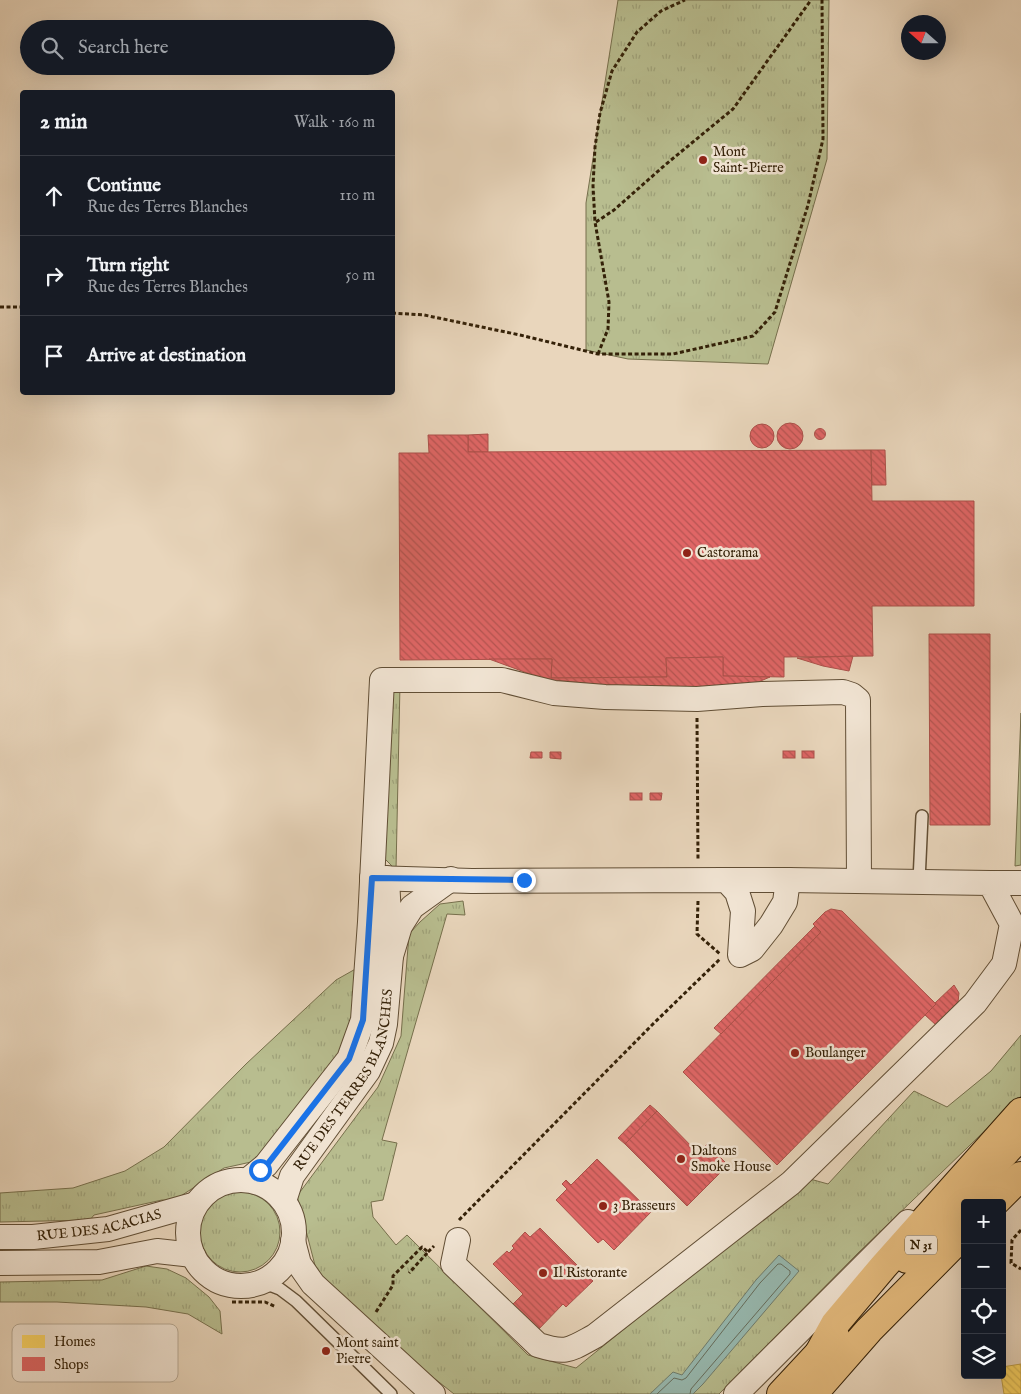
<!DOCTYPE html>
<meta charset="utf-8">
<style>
:root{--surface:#171b24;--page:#242831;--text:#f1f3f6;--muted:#9ea1a6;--line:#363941}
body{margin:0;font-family:"IM FELL English",serif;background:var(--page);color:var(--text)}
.controls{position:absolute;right:15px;bottom:15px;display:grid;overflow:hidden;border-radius:5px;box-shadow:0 5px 20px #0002}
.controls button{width:45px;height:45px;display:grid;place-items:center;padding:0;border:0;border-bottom:1px solid var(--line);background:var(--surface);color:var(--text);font:25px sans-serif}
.compass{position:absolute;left:901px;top:15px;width:45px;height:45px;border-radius:50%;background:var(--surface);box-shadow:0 5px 20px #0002;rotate:291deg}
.stop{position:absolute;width:15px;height:15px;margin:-11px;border:4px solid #1a73e8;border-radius:50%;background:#fff}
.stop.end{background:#1a73e8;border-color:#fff;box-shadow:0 1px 5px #0008}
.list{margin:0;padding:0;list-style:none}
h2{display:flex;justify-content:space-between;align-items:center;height:65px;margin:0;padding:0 20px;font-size:21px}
h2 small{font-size:16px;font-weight:400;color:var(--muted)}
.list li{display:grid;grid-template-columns:32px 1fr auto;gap:15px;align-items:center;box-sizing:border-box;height:80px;padding:0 20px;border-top:1px solid var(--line)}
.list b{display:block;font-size:19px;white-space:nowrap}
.list p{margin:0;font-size:16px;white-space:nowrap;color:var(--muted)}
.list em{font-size:16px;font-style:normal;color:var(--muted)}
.icon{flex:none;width:28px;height:28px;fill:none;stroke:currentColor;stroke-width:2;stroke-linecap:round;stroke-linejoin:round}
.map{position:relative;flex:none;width:1021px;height:1394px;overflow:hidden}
.search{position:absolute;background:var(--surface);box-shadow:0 5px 20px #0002;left:20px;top:20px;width:375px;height:55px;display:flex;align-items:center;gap:12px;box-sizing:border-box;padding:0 18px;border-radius:28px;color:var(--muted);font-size:19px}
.panel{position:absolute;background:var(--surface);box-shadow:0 5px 20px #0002;left:20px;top:90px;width:375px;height:305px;border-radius:5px}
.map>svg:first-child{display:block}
.grass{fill:url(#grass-tufts);stroke:#766f4c}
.water{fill:#97b9b0;stroke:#6f7c6d}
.homes{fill:url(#homes-back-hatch);stroke:#c2a24a}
.shops{fill:url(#shops-back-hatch);stroke:#ac514a}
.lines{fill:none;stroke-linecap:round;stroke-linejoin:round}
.shore{stroke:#666d5c;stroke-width:1}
.service-casing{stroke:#614e35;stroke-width:14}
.minor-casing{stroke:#614e35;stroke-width:26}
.primary-casing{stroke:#342108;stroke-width:30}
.motorway-casing{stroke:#342108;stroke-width:30}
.path{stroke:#342108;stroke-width:3;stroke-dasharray:4 2.5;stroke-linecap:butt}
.service{stroke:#f1e4d3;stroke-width:11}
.minor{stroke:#f1e4d3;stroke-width:24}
.primary{stroke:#e4bb7e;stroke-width:28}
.motorway{stroke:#e4bb7e;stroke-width:28}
.route{stroke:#1a73e8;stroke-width:6}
.poi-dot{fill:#8f2418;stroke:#f1e4d3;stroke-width:2}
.labels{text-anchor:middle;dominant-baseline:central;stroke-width:5;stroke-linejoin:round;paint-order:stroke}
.shield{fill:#f1e4d3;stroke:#6d5c45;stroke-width:1}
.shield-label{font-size:12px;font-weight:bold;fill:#342108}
.poi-label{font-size:14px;fill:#342108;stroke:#f1e4d3;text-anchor:start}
.street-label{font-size:14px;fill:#342108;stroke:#f1e4d3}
.key{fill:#f1e4d3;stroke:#b8aa96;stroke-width:1}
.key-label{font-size:14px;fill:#342108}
</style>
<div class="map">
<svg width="1021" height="1394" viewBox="0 0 1021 1394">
<defs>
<pattern id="grass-tufts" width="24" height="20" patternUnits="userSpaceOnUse" patternTransform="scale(1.25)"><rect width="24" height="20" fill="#b8bd8f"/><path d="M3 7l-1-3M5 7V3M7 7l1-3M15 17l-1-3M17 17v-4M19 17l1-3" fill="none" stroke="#9fa27a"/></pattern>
<pattern id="homes-back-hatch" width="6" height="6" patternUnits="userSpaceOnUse" patternTransform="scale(1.25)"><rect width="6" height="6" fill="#ffd966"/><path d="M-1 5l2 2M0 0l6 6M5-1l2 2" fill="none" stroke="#dbba57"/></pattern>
<pattern id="shops-back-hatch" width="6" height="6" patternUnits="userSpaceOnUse" patternTransform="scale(1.25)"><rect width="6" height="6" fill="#e06666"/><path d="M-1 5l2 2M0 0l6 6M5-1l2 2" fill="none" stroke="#b65452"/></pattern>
</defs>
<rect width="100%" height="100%" fill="#e9d6bc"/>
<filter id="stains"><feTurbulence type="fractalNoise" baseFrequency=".004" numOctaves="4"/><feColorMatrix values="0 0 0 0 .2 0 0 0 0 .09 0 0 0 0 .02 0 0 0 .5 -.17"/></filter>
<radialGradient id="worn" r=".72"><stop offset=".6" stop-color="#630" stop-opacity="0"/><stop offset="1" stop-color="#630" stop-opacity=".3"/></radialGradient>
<g class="grass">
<polygon points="618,0 829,0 827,159 768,364 628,359 586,350 586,203"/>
<polygon points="400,684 396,870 382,856 390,696"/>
<polygon points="1021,713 1021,865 1015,866"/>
<polygon points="463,901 465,915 447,914 382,1140 397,1143 383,1200 371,1202 373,1217 396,1245 407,1235 528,1355 576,1368 810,1179 828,1184 914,1091 947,1107 991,1071 1021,1035 1021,1096 858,1253 719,1394 454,1394 420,1367 317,1273 297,1196 378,1087 401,1036 409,934 420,922 440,904"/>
<polygon points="359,967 353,1022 340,1061 269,1148 251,1162 224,1168 173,1201 162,1200 94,1215 90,1220 0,1222 0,1193 73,1188 125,1171 164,1147 246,1064 336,980"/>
<circle cx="240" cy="1232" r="40"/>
<polygon points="146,1266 167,1269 186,1278 209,1297 220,1311 222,1334 188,1314 146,1307 57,1302 0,1302 0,1282 102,1280"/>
</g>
<polygon class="water" points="779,1255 799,1271 703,1384 693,1394 650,1394 673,1372 682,1375 756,1280"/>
<polygon class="homes" points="1021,1364 1021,1394 1004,1394 1001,1375 1002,1367"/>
<g class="shops">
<circle cx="790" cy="436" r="13"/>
<circle cx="762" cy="436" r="12"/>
<circle cx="820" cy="434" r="5.5"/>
<polygon points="488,434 488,452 468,452 468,435"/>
<polygon points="428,435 468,435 468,452 871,450 872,501 974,501 974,606 872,606 873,656 784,657 784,677 723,676 723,657 666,658 667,677 551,678 552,659 400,660 399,453 429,453"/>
<polygon points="871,450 885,450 886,485 872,485"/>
<polygon points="929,634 990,634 990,825 930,825"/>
<polygon points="853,656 849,671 823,666 797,658"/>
<polygon points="723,657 723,676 770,677 756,683 699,689 613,686 555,680 530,674 489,659 552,659 551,678 667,677 666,658"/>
<rect x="783" y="751" width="12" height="7"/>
<rect x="802" y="751" width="12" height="7"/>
<polygon points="531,752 542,752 542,758 530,758"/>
<polygon points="550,752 561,752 561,759 550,758"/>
<rect x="630" y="793" width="12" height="7"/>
<polygon points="650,793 662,793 661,800 650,800"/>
<polygon points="831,909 842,911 936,1004 777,1165 683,1072 821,932 813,924 825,912"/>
<polygon points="815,926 821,932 721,1034 714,1028"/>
<polygon points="954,985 959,993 958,1002 936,1025 925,1015 936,1004 935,1003"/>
<polygon points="650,1105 657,1111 625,1144 618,1138"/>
<polygon points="657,1111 698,1153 707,1144 728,1165 687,1206 625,1144"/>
<polygon points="597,1159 651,1212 614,1250 603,1239 598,1243 556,1200 567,1189 562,1184 566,1180 571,1185"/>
<polygon points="540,1228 593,1281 566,1307 563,1304 536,1332 510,1307 523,1294 493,1264 507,1251 509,1253 514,1248 512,1246 525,1232 530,1237"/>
</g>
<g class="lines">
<polyline class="shore" points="657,1394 674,1378 682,1380 686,1378 760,1283 778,1264 781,1264 790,1271 790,1274 691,1389 690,1394"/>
<defs>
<g id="service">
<polyline points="919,881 922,816"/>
<polyline points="262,1282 280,1289 296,1301 391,1394"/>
</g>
<g id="minor">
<polyline points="372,878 472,881 726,880 737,892 743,911 740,955 752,949 771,925 785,902 788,880 726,880"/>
<polyline points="387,878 391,956 400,926 412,907 451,879"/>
<polyline points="990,883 1021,883"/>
<polyline points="248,1180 266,1165 349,1059 363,1020 370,922 382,680 502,680 554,693 605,697 697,699 762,694 843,692 852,695 858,700 859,881"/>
<circle cx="241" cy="1233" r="53"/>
<path id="s1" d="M284 1201 292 1176 368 1071 381 1043 385 1024 391 956"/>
<path id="s2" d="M0 1237H33L108 1229 196 1204"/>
<path d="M458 1240 453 1264 538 1345C567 1354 569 1350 595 1336L791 1183 975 1003 1004 964 1012 924 990 883 788 880"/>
<polyline points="293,1241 299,1264 313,1284 433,1394"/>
<polyline points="0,1263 99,1262 157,1251 193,1255"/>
<polyline points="736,1394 908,1222"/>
</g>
<g id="primary">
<polyline points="994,1203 1021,1176"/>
<polyline points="907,1259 1021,1135"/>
<polyline points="781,1394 835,1336"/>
<polyline points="813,1394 869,1330 965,1233"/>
</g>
<polyline id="motorway" points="819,1353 835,1324 883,1267 1021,1112"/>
</defs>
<use href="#service" class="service-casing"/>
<use href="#minor" class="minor-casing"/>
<use href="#primary" class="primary-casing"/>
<use href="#motorway" class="motorway-casing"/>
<g class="path">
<polyline points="596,222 614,210 665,165 733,109 811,0"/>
<polyline points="0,307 22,307"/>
<polyline points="392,313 424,315 520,335 598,354 673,354 753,336 775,312 808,205 823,139 822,0"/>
<polyline points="598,354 608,329 609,302 595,222 593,186 595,147 600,113 612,71 637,32 661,11 685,0"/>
<polyline points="697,718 698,860"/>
<polyline points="698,901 697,934 720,954"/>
<polyline points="459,1220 653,1024 720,959"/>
<polyline points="1021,1230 1012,1240 1011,1263 1021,1269"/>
<polyline points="428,1252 434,1246"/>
<polyline points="232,1302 265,1302 276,1307"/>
<polyline points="376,1312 393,1285 393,1276 422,1247 428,1252 409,1273"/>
</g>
<use href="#service" class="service"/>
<use href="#minor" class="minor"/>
<use href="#primary" class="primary"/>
<use href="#motorway" class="motorway"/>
</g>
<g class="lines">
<polyline class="route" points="260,1170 266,1166 349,1059 363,1020 372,878 524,880"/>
</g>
<g class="poi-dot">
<circle cx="703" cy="160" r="5"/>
<circle cx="687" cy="553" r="5"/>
<circle cx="795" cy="1053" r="5"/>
<circle cx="681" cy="1159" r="5"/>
<circle cx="603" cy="1206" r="5"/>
<circle cx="543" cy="1273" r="5"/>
<circle cx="326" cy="1351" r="5"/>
</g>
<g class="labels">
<rect class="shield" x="905" y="1235.5" width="32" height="19" rx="4"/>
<g class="shield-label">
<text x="921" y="1245">N 31</text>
</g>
<g class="poi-label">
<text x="713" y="152">Mont<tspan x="713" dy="16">Saint-Pierre</tspan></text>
<text x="697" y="553">Castorama</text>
<text x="805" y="1053">Boulanger</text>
<text x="691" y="1151">Daltons<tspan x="691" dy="16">Smoke House</tspan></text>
<text x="613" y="1206">3 Brasseurs</text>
<text x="553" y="1273">Il Ristorante</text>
<text x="336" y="1343">Mont saint<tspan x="336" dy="16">Pierre</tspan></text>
</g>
<g class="street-label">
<text stroke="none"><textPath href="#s1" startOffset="138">RUE DES TERRES BLANCHES</textPath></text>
<text stroke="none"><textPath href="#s2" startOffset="100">RUE DES ACACIAS</textPath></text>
</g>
</g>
<rect x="12" y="1324" width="166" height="58" rx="8" class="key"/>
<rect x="22" y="1335" width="23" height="13" fill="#ffd966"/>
<rect x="22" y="1357" width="23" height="14" fill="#e06666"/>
<g class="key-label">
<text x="54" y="1346">Homes</text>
<text x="54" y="1369">Shops</text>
</g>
<rect width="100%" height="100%" filter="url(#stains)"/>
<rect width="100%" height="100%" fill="url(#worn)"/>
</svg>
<div class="controls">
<button>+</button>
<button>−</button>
<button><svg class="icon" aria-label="locate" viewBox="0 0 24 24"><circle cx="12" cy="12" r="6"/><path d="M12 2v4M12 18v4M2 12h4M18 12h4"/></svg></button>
<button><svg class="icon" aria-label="layers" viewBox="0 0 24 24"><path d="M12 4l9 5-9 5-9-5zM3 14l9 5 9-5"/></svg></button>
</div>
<svg class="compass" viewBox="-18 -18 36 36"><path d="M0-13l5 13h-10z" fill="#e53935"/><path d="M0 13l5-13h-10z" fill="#9ea1a6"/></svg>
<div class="stop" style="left:260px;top:1170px"></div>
<div class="stop end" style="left:524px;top:880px"></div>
<div class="search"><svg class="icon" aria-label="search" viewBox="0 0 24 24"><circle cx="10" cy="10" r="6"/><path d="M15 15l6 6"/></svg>Search here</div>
<section class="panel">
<h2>2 min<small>Walk · 160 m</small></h2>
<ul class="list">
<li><svg class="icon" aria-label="ahead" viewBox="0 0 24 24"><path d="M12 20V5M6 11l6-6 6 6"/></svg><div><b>Continue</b><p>Rue des Terres Blanches</p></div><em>110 m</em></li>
<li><svg class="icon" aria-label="right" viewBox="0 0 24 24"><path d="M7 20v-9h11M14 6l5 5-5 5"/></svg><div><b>Turn right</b><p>Rue des Terres Blanches</p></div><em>50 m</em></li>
<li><svg class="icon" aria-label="arrive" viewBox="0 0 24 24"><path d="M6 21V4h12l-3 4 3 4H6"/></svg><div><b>Arrive at destination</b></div></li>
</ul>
</section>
</div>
